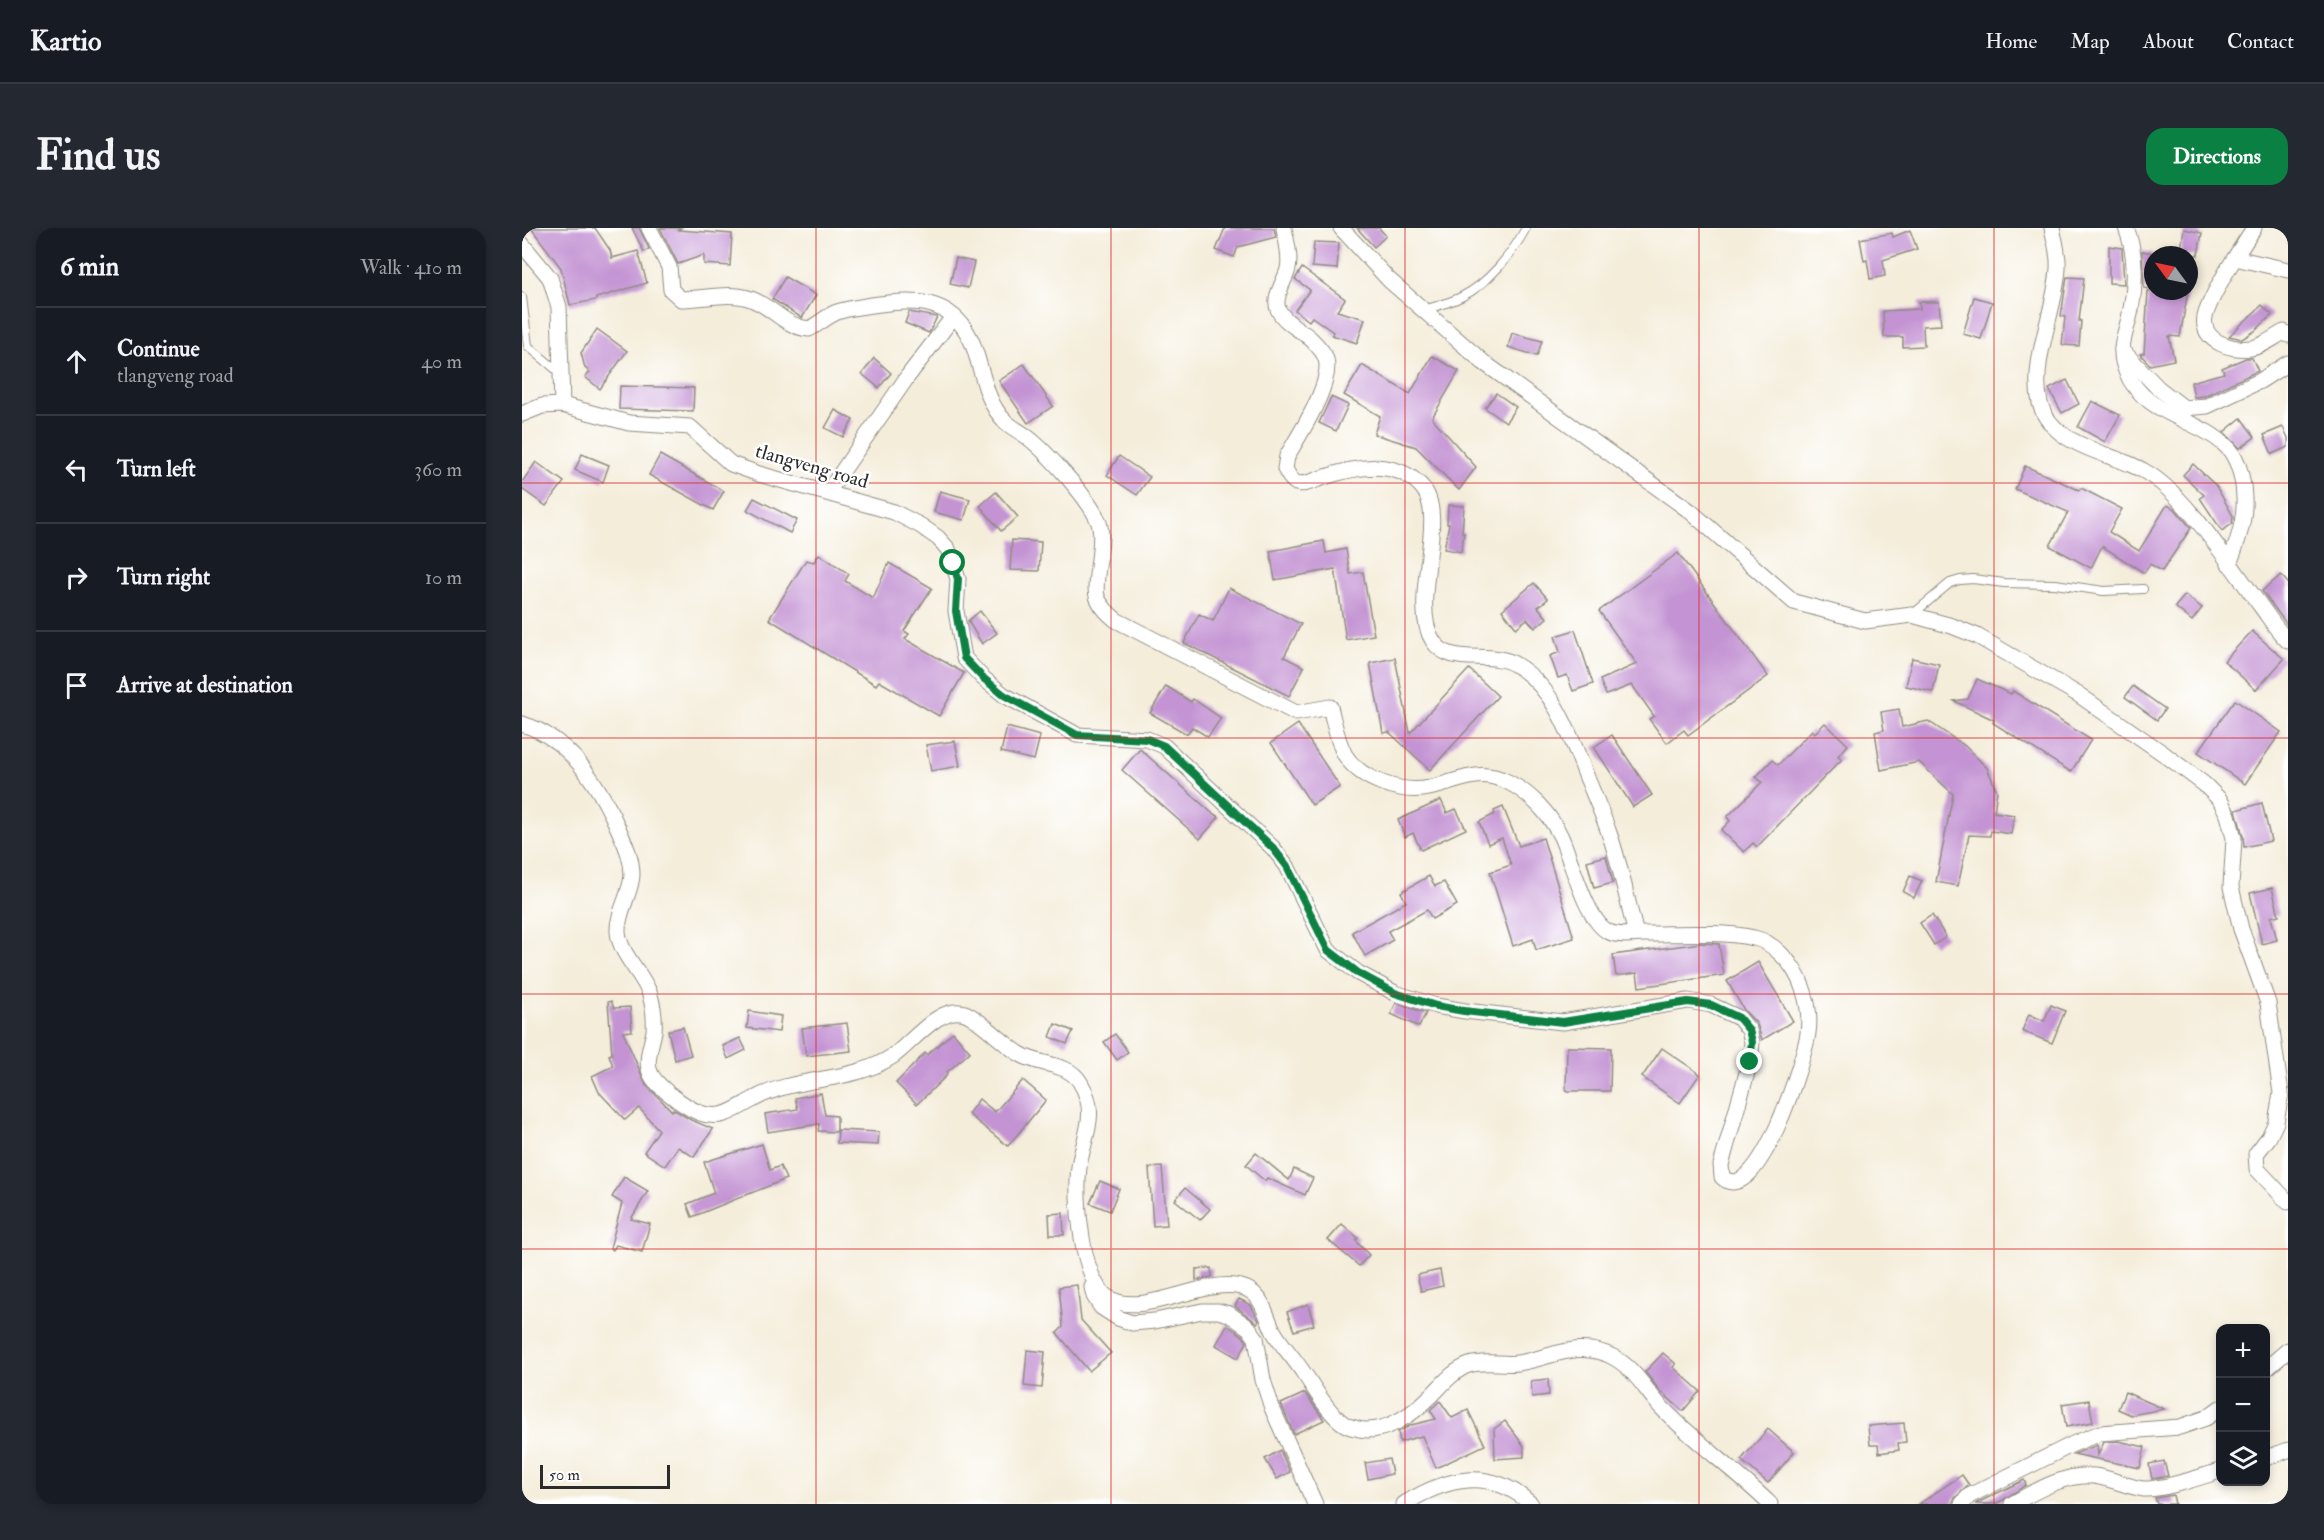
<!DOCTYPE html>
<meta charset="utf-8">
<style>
:root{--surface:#171b24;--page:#242831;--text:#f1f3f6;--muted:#9ea1a6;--line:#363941;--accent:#0b8043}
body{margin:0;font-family:"IM FELL Double Pica",serif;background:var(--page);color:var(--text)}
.controls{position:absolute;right:18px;bottom:18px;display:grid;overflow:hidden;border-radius:12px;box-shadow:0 3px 9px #0003}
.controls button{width:54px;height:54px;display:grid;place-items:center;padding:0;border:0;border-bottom:2px solid var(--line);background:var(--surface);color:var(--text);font:30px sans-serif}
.compass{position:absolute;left:1622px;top:18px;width:54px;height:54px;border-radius:50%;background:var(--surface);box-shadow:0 3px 9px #0003;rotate:303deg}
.scale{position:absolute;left:18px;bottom:15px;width:130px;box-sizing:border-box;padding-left:6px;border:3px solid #2b2b2b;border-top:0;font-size:16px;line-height:21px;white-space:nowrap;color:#2b2b2b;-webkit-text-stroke:4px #fff;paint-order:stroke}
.stop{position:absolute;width:18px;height:18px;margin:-14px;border:4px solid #0b8043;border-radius:50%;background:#fff}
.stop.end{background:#0b8043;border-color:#fff;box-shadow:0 2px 6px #0008}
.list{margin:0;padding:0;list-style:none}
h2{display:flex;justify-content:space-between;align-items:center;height:78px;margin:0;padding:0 24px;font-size:26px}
h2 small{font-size:20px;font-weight:400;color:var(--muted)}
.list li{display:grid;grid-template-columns:39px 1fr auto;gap:18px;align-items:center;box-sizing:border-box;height:108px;padding:0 24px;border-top:2px solid var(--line)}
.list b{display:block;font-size:22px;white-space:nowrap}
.list p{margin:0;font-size:20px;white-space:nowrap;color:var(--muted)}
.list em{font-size:20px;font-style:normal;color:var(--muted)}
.icon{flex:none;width:33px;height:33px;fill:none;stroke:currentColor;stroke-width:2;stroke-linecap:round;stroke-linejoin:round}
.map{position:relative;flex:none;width:1766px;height:1276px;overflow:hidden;border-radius:18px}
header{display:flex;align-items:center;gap:36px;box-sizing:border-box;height:84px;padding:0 30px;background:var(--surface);border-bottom:2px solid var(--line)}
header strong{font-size:28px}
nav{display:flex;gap:33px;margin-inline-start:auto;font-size:21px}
.intro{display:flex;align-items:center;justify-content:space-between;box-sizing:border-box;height:144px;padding:0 36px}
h1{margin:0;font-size:42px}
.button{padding:15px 27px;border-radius:18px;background:var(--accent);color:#fff;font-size:21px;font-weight:700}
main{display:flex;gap:36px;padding:0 36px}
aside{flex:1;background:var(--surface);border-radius:18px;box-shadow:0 3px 9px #0003}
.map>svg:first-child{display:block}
.building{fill:#c393d3}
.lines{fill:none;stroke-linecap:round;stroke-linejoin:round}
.lane-casing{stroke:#908c82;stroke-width:10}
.street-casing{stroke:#908c82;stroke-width:17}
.lane{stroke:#fff;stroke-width:8}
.street{stroke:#fff;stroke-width:15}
.route{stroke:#0b8043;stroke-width:8}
.grid{fill:none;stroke:#d62828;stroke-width:1.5;stroke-opacity:0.55}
.labels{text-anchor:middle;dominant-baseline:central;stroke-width:5;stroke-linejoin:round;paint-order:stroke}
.street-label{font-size:20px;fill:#2b2b2b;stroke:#fff}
</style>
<header>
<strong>Kartio</strong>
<nav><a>Home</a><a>Map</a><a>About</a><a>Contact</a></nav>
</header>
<div class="intro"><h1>Find us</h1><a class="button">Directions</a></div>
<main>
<aside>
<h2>6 min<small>Walk · 410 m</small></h2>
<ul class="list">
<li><svg class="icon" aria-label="ahead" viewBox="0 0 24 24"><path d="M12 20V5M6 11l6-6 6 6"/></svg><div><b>Continue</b><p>tlangveng road</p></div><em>40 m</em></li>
<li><svg class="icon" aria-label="left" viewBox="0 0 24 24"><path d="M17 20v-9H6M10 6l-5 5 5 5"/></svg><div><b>Turn left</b></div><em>360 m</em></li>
<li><svg class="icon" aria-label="right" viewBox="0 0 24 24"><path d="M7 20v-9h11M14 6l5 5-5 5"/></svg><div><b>Turn right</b></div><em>10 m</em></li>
<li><svg class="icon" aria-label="arrive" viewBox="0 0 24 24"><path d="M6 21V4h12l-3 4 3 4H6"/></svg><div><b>Arrive at destination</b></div></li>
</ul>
</aside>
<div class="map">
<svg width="1766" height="1276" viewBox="0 0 1766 1276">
<rect width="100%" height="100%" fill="#fff"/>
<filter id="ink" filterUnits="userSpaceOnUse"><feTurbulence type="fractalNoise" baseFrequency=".0167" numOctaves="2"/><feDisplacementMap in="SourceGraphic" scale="12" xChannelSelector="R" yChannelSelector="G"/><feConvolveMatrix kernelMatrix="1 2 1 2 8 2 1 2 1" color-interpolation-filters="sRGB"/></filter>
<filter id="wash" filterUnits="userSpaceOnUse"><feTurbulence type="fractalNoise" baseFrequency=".008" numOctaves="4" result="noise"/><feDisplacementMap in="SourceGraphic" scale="24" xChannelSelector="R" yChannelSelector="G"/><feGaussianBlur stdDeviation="1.35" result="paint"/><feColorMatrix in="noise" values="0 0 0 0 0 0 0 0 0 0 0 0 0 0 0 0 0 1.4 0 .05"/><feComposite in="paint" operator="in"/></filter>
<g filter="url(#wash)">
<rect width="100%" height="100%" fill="#f4edda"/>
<g id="blocks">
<g class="building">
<polygon points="9,0 73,0 88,22 90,30 116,23 125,55 74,70 74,72 48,77 39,40"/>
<polygon points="110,0 117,0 127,21 122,24"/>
<polygon points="138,0 159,0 156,2 210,6 208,38 182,36 182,27 156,36"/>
<polygon points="703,0 752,0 754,9 716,19 712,29 694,22"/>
<polygon points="835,0 857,0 864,8 852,19"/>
<polygon points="1662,1 1680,5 1676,27 1658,27"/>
<polygon points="1388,2 1395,21 1361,32 1363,48 1348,51 1345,32 1342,33 1338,11 1370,5 1371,9"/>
<polygon points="792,14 817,15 815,41 790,39"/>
<polygon points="1587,18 1600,20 1602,56 1587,55"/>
<polygon points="1620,23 1631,25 1631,61 1622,60"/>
<polygon points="434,30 452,34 446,60 428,56"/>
<polygon points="780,40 823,71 815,83 843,91 835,115 810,107 811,104 790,89 787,93 773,82 788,62 773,51"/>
<polygon points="263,49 294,67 280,90 250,71"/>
<polygon points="1545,49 1562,50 1557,93 1559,93 1557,118 1540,117 1543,89 1539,88"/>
<polygon points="1626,63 1666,63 1658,109 1647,108 1652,132 1628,137 1618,126 1622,125"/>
<polygon points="1452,69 1470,74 1459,111 1441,106"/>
<polygon points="1397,74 1417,74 1419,97 1401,98 1402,118 1381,119 1381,109 1362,109 1361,83 1398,81"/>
<polygon points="1740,77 1750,87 1733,103 1720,111 1707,108"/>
<polygon points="387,84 415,89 407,105 383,95"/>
<polygon points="75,101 105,123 78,161 63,149 68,144 63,140 59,125"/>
<polygon points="990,105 1020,113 1015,128 986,119"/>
<polygon points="910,128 937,143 910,190 954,239 937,262 894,219 852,206 858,188 822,167 840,137 888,166"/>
<polygon points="352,130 369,145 357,160 340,146"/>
<polygon points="1724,130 1730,130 1736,143 1682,168 1672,169 1669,154 1702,145 1700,140"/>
<polygon points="502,136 531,178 506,195 477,153"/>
<polygon points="1545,152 1557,176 1540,185 1527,161"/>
<polygon points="98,158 172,160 171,183 97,181"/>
<polygon points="974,165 994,179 984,194 963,180"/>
<polygon points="809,169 826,177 814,203 797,195"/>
<polygon points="1570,173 1598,187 1583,214 1556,199"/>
<polygon points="313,182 331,192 321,209 303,200"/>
<polygon points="1719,190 1733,209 1718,220 1702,204"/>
<polygon points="1761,199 1766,210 1766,219 1750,226 1742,207"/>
<polygon points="60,226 87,237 81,254 53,242"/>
<polygon points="138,227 202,263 191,282 127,247"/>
<polygon points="597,228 628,249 615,267 585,247"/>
<polygon points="14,234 42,254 24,278 0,261 0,254"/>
<polygon points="1671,236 1694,258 1711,288 1710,296 1700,303 1678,270 1682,267 1661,247"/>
<polygon points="1503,238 1557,262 1559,260 1600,281 1587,304 1617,323 1645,277 1653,281 1669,300 1640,343 1628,336 1622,345 1580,318 1569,340 1528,318 1546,284 1493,261"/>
<polygon points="418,263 448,271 442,292 412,284"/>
<polygon points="474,264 496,289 479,303 458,278"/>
<polygon points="232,270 275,292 268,305 225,282"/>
<polygon points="926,277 942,278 940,305 942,305 939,324 922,321 927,296 925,296"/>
<polygon points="490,312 519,314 517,343 488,342"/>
<polygon points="802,313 804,325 824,321 828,346 841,344 852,407 824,412 813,341 753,352 748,323"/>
<polygon points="1156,325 1246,448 1166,507 1162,502 1145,515 1127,491 1132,488 1110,457 1084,467 1078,452 1115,436 1077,383"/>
<polygon points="297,326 327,346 323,353 351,370 367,335 410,360 382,403 387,406 383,411 442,445 417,488 357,453 354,457 247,391 284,332 292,334"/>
<polygon points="1759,347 1766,355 1766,398 1740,363"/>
<polygon points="1012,355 1026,371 1016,379 1025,390 1013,400 1005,391 994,400 980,382"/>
<polygon points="707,360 779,396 762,429 782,439 767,468 662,415 677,386 691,393"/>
<polygon points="1663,367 1680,380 1670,393 1653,379"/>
<polygon points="458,383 475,405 460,416 446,393"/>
<polygon points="1053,402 1071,456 1051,463 1045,447 1036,450 1028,428 1038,424 1033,408"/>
<polygon points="1730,403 1762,431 1734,462 1702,433"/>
<polygon points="873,430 888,505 947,441 976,468 908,542 867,504 861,505 848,435"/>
<polygon points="1390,430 1417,436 1411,464 1384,458"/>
<polygon points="1455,451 1489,466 1491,463 1569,512 1549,544 1471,495 1472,492 1432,473 1446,471"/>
<polygon points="644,458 669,474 671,471 699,490 686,509 670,499 665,506 628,485"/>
<polygon points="1611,458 1643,481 1635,492 1603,469"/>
<polygon points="1713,472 1759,504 1723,556 1676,524"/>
<polygon points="1377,481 1380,499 1406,493 1443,518 1465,540 1475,563 1472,584 1492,587 1489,606 1469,603 1468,608 1447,607 1436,658 1414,654 1431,566 1397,534 1359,542 1353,504 1362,502 1359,484"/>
<polygon points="1303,495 1326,517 1316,528 1320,531 1235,619 1231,615 1222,624 1199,602 1208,593 1205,589 1240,554 1234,549 1250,532 1256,537 1290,502 1293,505"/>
<polygon points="776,496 818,559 790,577 749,515"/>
<polygon points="485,499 518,508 512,532 479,524"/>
<polygon points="1090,507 1130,567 1111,579 1072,519"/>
<polygon points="433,513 438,538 409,543 404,517"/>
<polygon points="618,521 690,585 697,589 678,611 600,542"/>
<polygon points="919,572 925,585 934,581 944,601 899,622 891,605 883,609 876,592"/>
<polygon points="1740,575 1749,613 1722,619 1721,608 1714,582"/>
<polygon points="981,579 997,618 1021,610 1052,710 1014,722 1011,711 991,718 968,644 989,637 980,610 966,616 957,594 973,586 972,583"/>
<polygon points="1084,628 1091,655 1072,660 1065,633"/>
<polygon points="907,648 913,658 922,654 935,677 910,691 905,682 866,703 871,712 843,728 830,704 884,674 879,664"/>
<polygon points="1388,648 1400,653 1392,670 1381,664"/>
<polygon points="1750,660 1757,687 1749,689 1755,712 1740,716 1728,665"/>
<polygon points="1410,687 1424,709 1412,717 1398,695"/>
<polygon points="1179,715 1197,716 1202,747 1117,759 1115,745 1094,748 1091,727"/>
<polygon points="1236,734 1271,793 1240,812 1235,796 1222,782 1205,753"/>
<polygon points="89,773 92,780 108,779 110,803 101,804 124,857 150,883 151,881 169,892 191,901 172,929 156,919 143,938 122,924 137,902 117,880 103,892 77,864 70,848 91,838 87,827 90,826 86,774"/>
<polygon points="874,775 904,785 897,799 869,786"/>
<polygon points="1529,777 1543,783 1530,815 1500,803 1507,786 1522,793"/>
<polygon points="227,783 259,788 257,804 225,800"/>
<polygon points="325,795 329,823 284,828 280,800"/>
<polygon points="533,796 551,803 545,816 528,809"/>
<polygon points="161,799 169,827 153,832 146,803"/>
<polygon points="431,804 448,824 424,845 425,847 395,876 374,855 403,825 405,827"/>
<polygon points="593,806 606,824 595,832 582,814"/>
<polygon points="218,810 224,822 206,831 201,818"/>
<polygon points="1045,819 1089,820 1088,863 1044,863"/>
<polygon points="1140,820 1178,846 1158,875 1120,849"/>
<polygon points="501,852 524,872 486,918 446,886 457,871 473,884"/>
<polygon points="299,865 303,887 315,888 315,904 296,903 297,896 246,904 243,886 276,881 273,870"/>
<polygon points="316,902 357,904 356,917 315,915"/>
<polygon points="240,916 248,942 258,938 264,951 170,989 165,976 192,965 182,934"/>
<polygon points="734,925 767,952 772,941 791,950 783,967 745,950 743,953 724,937"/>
<polygon points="640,939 645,997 631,998 627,940"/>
<polygon points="102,949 126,963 109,991 128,996 120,1024 94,1017 91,1022 88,1020 100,975 90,969"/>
<polygon points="578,953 597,961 588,983 568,975"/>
<polygon points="663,960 688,981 678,992 653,972"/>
<polygon points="541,985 542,1007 528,1007 527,986"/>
<polygon points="820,996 836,1010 834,1013 847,1027 837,1038 806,1012"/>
<polygon points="689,1040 690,1049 674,1052 674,1041"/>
<polygon points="918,1042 921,1058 899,1063 895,1047"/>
<polygon points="555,1057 559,1092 589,1125 567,1143 535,1105 541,1099 537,1059"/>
<polygon points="717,1071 729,1077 737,1093 735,1095 713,1078"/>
<polygon points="786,1076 792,1097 772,1103 765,1084"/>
<polygon points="705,1097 720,1107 725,1114 716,1130 694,1117"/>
<polygon points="505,1122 523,1124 520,1160 502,1158"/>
<polygon points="1141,1125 1154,1136 1151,1139 1178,1163 1161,1183 1138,1163 1123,1144"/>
<polygon points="1026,1151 1027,1167 1010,1169 1009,1153"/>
<polygon points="1603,1164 1642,1181 1609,1187 1596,1181"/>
<polygon points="783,1165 802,1192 772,1206 759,1176"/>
<polygon points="1567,1172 1571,1194 1544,1199 1540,1176"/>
<polygon points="918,1173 930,1190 946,1182 963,1217 914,1240 900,1208 878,1214 876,1204 889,1197 914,1191 908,1182"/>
<polygon points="983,1193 1002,1218 1002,1229 973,1231 972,1201"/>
<polygon points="1382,1195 1384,1214 1376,1215 1377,1222 1357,1225 1356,1217 1348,1217 1346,1198"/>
<polygon points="1246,1201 1272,1224 1246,1255 1219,1232"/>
<polygon points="1596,1213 1623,1219 1618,1240 1552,1226 1575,1217 1576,1227 1582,1214"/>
<polygon points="758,1222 768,1244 755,1251 743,1231"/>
<polygon points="867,1231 870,1246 846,1251 843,1235"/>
<polygon points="1642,1233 1646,1248 1630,1251 1627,1236"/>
<polygon points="1440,1247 1447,1257 1433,1270 1430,1276 1397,1276"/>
<polygon points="1502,1252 1504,1257 1481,1272 1473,1276 1453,1276"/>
<polygon points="1651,1267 1653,1276 1635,1276 1633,1270"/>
</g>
</g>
</g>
<g filter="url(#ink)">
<use href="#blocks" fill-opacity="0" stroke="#908c82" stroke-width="1.5"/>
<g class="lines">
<defs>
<g id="lane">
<polyline points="0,69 6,118 37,144"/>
<path d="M902 82C914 78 927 75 939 69 966 56 990 26 1004 0"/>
<polyline points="1391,386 1428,355 1438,352 1451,351 1482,355 1533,356 1582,363 1621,361"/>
</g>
<g id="street">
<path d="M762 0C764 12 769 29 766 41 763 53 751 69 756 81 762 95 780 102 790 112 795 117 802 124 804 131 811 155 778 206 765 228L763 241C766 246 768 252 774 255 783 258 792 252 800 250 832 239 872 230 899 258 928 287 886 374 911 413 928 440 969 421 994 437 1031 459 1047 504 1062 542 1070 563 1080 584 1087 605 1099 638 1105 673 1114 706"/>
<polyline points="819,0 867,52 961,134 1168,283 1272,374 1343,393 1390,387 1430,398 1455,408 1557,467 1642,526 1682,556 1698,572 1706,587 1712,610 1709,659 1719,701 1746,775 1759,865 1754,894 1747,909 1734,926 1735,941 1766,974"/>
<path d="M1530 0C1533 13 1537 27 1536 40 1534 82 1508 133 1518 175 1530 219 1589 224 1622 243 1664 266 1708 338 1738 377 1747 389 1755 403 1766 413"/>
<path d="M1604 0C1614 24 1614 56 1609 81 1605 105 1594 119 1604 143 1622 188 1675 189 1705 219 1712 225 1717 239 1719 247 1727 280 1719 306 1707 336"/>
<path d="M1732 0C1717 23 1693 59 1684 85 1675 112 1708 123 1729 120 1740 119 1752 109 1762 104L1766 107"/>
<polyline points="0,16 28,50 37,79 40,177"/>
<polyline points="1713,30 1766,42"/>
<polyline points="1600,122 1636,160 1662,180 1685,178 1738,153 1766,135"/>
<path d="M0 186 20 178 40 177 107 195 168 199 209 236 237 246 372 284 399 298 416 310 426 321 436 351 434 383 442 430 461 450 482 467 555 507 625 511 642 518 751 620 765 638 806 722 836 745 873 765 914 778 943 783 1041 794 1166 773 1189 777 1217 790 1227 802 1230 814 1228 834 1199 937 1200 949C1236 983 1283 828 1286 805 1290 778 1279 744 1259 726 1251 718 1243 712 1232 710 1203 703 1154 706 1123 706 1112 706 1098 709 1087 704 1065 695 1049 631 1039 609 1028 586 1008 565 986 554 955 539 937 554 907 560 880 566 838 552 823 527 815 513 812 494 808 479L774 485 594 392C587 386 580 380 576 371 569 357 584 315 577 295 569 272 523 222 504 208 496 202 488 199 482 192 462 172 460 137 449 112 429 69 390 71 350 77 338 79 326 80 315 84 305 88 297 96 287 101 263 99 251 79 229 71 208 63 182 71 159 71L149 62 147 39 127 0"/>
<polyline points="306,264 386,148 431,89"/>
<path d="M0 496C48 510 77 557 96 600 103 616 110 629 110 647 109 666 95 685 96 704 98 726 119 744 127 764 131 776 133 790 132 803 130 815 124 829 127 841 129 851 138 858 145 864 155 872 165 880 178 885 200 893 213 881 232 871 275 847 329 856 371 828 390 815 418 776 443 785 457 790 482 817 498 826 517 838 546 834 558 854 578 886 561 909 557 939 553 970 559 1050 585 1069 618 1092 681 1049 719 1059 741 1064 743 1087 752 1104 760 1118 772 1130 781 1144 792 1159 802 1179 816 1191 820 1195 827 1199 833 1200 860 1209 891 1186 910 1167 921 1156 932 1142 947 1137 962 1132 981 1137 996 1135 1029 1130 1057 1111 1091 1129 1112 1140 1123 1161 1138 1178 1172 1213 1213 1242 1248 1276"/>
<polyline points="570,1059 572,1068 579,1079 596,1090 610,1095 633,1093 680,1083 696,1083 707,1086 727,1100 734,1110 741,1152 750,1180 793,1276"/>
<polyline points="1744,1141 1766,1122"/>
<polyline points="1744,1230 1766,1222"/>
<path d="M882 1276C925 1249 968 1239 1009 1276"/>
<polyline points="1440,1276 1447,1268 1551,1216 1578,1205 1658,1199 1684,1190 1698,1180"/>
<path d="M1490 1276C1514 1263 1543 1245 1572 1248 1589 1250 1605 1259 1622 1261 1641 1262 1678 1249 1698 1243"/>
</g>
</defs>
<use href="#lane" class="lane-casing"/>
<use href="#street" class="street-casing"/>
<use href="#lane" class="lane"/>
<use href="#street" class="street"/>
</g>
</g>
<g class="lines" filter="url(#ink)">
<polyline class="route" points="431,335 436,351 434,383 442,430 461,450 482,467 555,507 625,511 642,518 751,620 765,638 806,722 836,745 873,765 914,778 942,783 1041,794 1166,774 1189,777 1217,790 1227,802 1230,814 1228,834"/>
</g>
<path class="grid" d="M294 0V1276M589 0V1276M883 0V1276M1177 0V1276M1472 0V1276M0 255H1766M0 510H1766M0 766H1766M0 1021H1766"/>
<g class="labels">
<g class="street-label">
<text transform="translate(290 238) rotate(16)">tlangveng road</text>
</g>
</g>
</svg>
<div class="controls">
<button>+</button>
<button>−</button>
<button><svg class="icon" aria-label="layers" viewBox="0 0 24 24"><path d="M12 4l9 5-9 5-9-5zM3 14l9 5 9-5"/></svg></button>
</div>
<svg class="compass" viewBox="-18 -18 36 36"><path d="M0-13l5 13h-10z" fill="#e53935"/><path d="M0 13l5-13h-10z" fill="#9ea1a6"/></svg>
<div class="scale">50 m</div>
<div class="stop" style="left:431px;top:335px"></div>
<div class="stop end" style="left:1228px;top:834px"></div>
</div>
</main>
